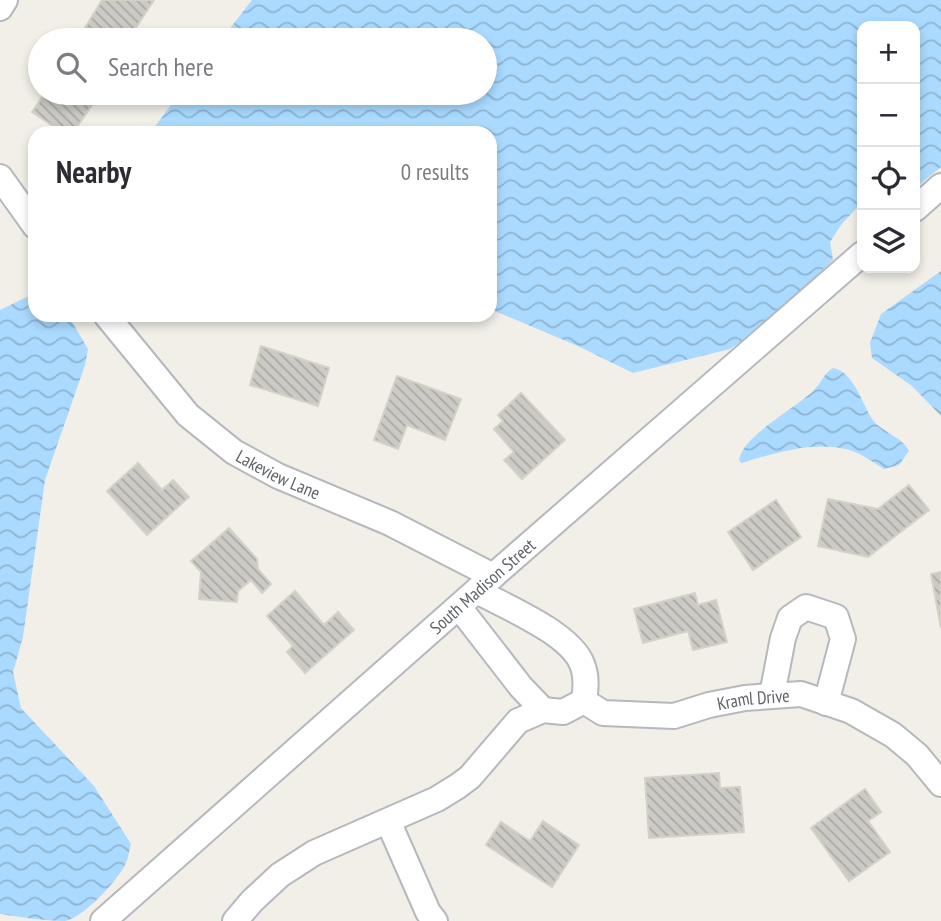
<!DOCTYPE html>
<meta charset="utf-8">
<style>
:root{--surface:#fff;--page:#f2f2f3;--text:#2b2b33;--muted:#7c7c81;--line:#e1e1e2}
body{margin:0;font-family:"PT Sans Narrow",sans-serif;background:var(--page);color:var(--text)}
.controls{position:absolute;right:21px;top:21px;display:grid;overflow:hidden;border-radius:14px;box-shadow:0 4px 10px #0003}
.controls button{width:63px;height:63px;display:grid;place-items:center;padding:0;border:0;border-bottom:2px solid var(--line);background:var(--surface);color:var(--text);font:35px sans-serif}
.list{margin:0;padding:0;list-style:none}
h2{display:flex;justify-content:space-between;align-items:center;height:91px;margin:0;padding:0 28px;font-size:30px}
h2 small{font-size:23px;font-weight:400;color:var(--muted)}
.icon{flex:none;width:38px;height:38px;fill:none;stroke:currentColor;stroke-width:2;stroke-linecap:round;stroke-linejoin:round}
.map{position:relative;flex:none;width:941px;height:921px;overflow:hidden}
.search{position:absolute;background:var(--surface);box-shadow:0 4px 10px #0003;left:28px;top:28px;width:469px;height:77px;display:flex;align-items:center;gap:18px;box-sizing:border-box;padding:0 24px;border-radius:38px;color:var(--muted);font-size:26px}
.panel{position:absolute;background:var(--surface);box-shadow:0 4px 10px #0003;left:28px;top:126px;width:469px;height:196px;border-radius:21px}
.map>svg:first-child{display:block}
.water{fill:url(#water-waves)}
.building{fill:url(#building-back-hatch);stroke:#d6d1c6;stroke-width:2}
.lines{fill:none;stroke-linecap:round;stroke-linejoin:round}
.minor-casing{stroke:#b5b8bc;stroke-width:28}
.minor{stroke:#fff;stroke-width:24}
.labels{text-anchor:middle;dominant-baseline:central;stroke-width:5;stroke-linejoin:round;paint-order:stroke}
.street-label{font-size:18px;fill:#5f6368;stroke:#fff}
</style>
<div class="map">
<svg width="941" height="921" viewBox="0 0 941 921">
<defs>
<pattern id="water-waves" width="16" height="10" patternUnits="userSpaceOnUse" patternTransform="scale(1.75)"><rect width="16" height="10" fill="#aadaff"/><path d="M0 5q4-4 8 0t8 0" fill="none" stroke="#8eb4d2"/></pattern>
<pattern id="building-back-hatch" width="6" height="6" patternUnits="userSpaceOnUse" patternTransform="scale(1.75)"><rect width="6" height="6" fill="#cccac5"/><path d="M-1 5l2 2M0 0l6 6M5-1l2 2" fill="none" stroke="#a9a8a4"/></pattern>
</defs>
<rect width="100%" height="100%" fill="#f1efe8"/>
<g class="water">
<polygon points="252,0 941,0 941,167 915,188 915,26 862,26 862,202 841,225 830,242 833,260 763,326 730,349 633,373 580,347 490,309 490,133 150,133 180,93 485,93 485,40 221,40"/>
<polygon points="941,271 941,416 912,386 872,358 870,343 881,314"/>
<path d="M35 293V315H68L88 349 85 365 45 480 23 637 13 672 21 708 94 786 131 844C129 851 128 859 125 865 117 881 83 918 65 921 44 921 21 917 0 914V310Z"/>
<path d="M833 368C853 371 862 403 872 419 882 433 902 436 909 451L899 465 884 469C873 462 859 452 846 449 812 441 774 453 742 463L739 460C743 435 797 408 815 389 822 382 824 373 833 368Z"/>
</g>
<g class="building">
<polygon points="102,0 154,0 128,40 86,40 80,36"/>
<polygon points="45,93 100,93 73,133 63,133 32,112"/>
<polygon points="261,346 329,368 318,406 250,385"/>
<polygon points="397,376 461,399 445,440 407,425 398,449 374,440"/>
<polygon points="521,393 565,440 522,479 504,460 514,452 494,429 503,421 498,415"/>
<polygon points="138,463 162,490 173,480 189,497 147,535 107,491"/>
<polygon points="909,485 929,510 868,557 818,546 828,499 878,509"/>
<polygon points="776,500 801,537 753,570 728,532"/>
<polygon points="229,528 257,559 258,569 271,584 262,593 251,580 238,591 237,602 199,599 201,572 191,561"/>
<polygon points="941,572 941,628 931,574"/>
<polygon points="295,591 324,625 338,612 354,630 305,673 287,652 293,646 267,616"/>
<polygon points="695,593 698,605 716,600 727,642 693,650 688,631 643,643 634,609"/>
<polygon points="719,773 720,788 740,787 744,832 649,838 645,778"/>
<polygon points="865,789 881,812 868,821 890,852 849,881 811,828"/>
<polygon points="543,821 579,845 552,887 486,845 501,822 530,841"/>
</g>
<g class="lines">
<defs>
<g id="minor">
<polyline points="0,8 5,0"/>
<polyline points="0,177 35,226"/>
<polyline points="915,209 941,186"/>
<path id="s1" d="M106 315 188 415 234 452 278 476 390 523 493 576"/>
<path d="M477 591C506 607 570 633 582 664 587 676 586 688 584 701"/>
<polyline points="459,607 521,687 543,710"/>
<polyline points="772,695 783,638 790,618 806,607 836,617 843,639 826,703"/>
<path id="s2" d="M584 701 603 713 674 716 709 705 745 698 801 694 851 711 893 735 917 755 941 784"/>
<polyline points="388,821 428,912 435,921"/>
<path id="s3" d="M103 921 493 576 862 254"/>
<polyline points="235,921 252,901 280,875 314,853 437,799 458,786 470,777 518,721 543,710 563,712 584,701"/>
</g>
</defs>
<use href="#minor" class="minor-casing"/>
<use href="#minor" class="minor"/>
</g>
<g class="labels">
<g class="street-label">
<text stroke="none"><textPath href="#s1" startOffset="238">Lakeview Lane</textPath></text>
<text stroke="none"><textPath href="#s3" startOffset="506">South Madison Street</textPath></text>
<text stroke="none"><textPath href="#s2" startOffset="175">Kraml Drive</textPath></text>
</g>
</g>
</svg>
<div class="controls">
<button>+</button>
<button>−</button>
<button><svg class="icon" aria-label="locate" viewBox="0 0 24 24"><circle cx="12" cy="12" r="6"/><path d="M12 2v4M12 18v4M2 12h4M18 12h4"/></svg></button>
<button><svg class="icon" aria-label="layers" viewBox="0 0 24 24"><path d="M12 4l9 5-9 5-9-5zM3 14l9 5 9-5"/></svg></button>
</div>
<div class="search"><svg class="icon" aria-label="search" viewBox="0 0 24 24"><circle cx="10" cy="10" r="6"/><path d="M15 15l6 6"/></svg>Search here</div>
<section class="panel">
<h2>Nearby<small>0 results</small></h2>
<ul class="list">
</ul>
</section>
</div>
